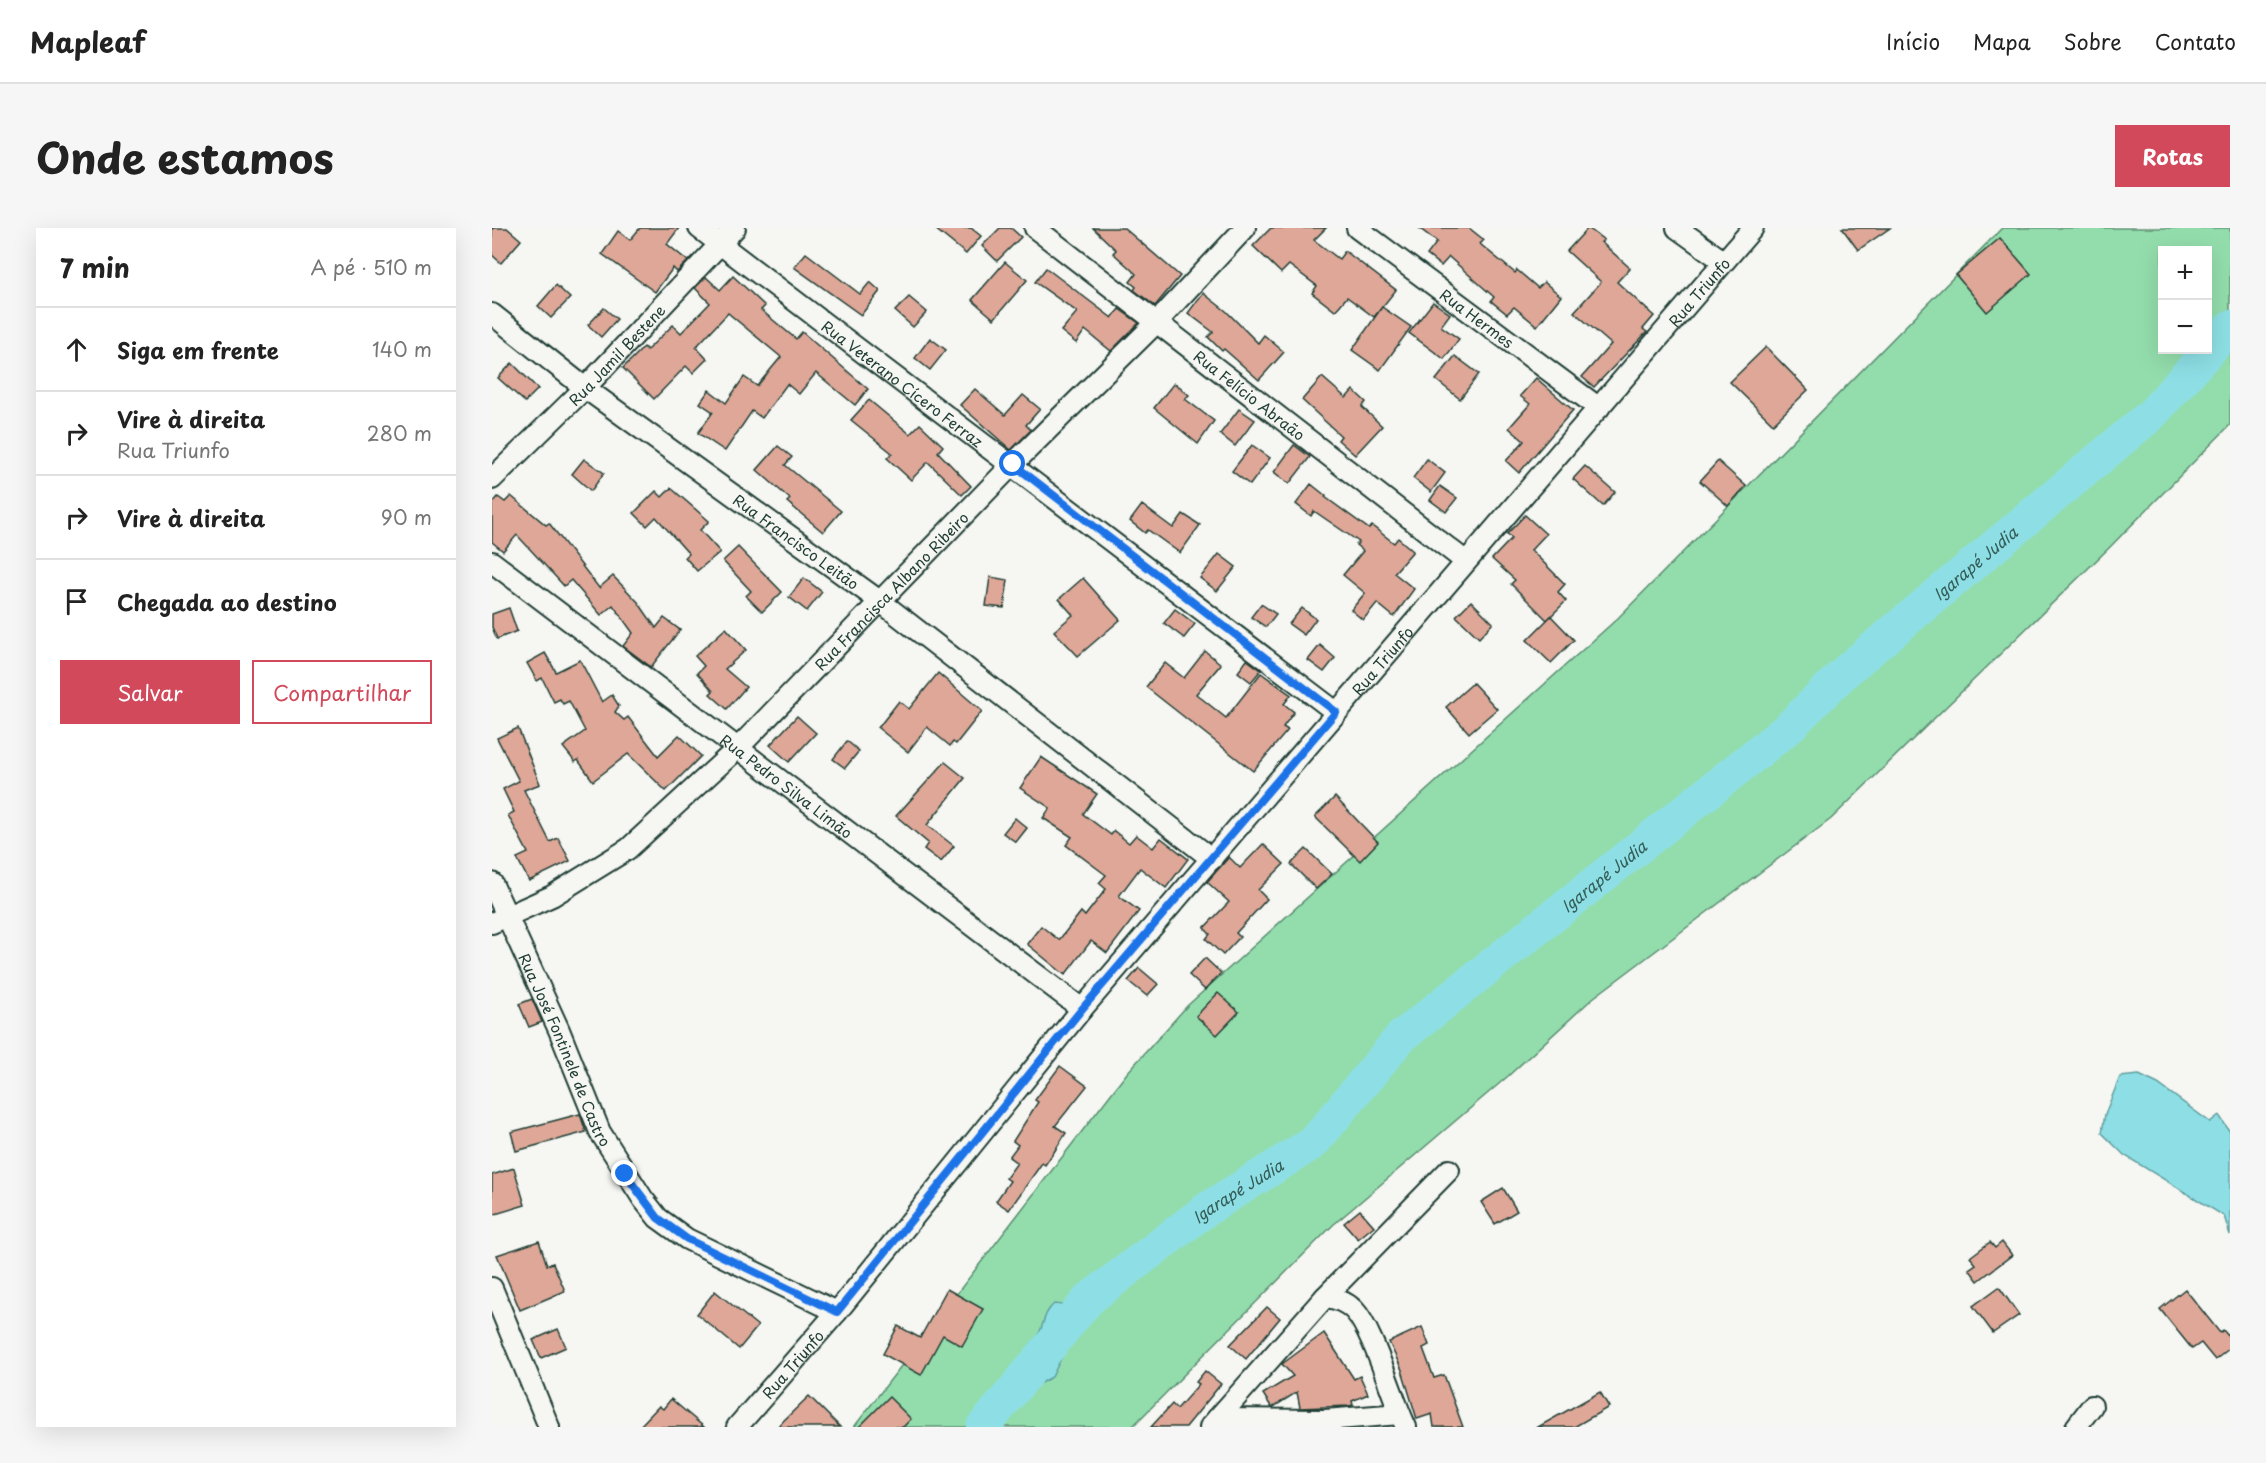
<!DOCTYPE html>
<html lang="pt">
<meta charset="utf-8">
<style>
:root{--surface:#fff;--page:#f6f6f6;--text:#222;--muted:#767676;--line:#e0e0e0;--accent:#d1495b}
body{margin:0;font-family:"Playpen Sans",sans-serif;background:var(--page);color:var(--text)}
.controls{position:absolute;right:18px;top:18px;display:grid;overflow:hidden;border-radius:0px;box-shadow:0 6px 24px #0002}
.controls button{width:54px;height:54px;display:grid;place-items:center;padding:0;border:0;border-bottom:2px solid var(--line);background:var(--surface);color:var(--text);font:30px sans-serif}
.stop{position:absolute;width:18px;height:18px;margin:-14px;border:4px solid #1a73e8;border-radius:50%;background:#fff}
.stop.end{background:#1a73e8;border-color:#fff;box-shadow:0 2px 6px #0008}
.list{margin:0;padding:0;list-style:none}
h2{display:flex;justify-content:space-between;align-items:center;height:78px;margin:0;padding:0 24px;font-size:26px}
h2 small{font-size:20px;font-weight:400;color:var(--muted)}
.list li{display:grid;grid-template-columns:39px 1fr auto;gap:18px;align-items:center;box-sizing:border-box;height:84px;padding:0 24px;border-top:2px solid var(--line)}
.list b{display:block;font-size:22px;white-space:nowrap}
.list p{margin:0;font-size:20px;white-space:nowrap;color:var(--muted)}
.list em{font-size:20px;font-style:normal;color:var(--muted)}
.actions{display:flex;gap:12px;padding:18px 24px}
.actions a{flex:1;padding:14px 0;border:2px solid var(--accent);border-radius:0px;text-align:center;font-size:21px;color:var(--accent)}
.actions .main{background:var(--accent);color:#fff}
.icon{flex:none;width:33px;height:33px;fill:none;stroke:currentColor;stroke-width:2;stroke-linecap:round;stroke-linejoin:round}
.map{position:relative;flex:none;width:1738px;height:1199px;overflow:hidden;border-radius:0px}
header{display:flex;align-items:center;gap:36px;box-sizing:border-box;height:84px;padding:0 30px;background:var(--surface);border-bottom:2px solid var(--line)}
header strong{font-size:28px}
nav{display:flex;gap:33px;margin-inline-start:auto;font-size:21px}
.intro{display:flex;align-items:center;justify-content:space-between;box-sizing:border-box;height:144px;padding:0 36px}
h1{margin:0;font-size:42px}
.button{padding:15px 27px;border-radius:0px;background:var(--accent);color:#fff;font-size:21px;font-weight:700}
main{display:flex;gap:36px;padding:0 36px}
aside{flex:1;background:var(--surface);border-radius:0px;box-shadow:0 6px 24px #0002}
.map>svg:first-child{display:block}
.green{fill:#93ddac;stroke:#598d70;stroke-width:1.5;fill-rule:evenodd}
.water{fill:#8ddfe5;stroke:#619e9e;stroke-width:1.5}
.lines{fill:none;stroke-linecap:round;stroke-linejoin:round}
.river{stroke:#8ddfe5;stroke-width:34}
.building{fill:#dea797;stroke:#1f3d34;stroke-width:1.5}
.minor-casing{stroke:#1f3d34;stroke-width:24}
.minor{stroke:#f6f6f2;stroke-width:20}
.route{stroke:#1a73e8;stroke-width:8}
.labels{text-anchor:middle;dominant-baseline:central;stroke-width:4.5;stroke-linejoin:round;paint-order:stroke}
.street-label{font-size:15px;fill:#1f3d34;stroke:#f6f6f2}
.water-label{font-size:16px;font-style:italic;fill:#355d57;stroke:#f6f6f2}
</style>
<header>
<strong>Mapleaf</strong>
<nav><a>Início</a><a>Mapa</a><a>Sobre</a><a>Contato</a></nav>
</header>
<div class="intro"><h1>Onde estamos</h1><a class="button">Rotas</a></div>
<main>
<aside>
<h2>7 min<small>A pé · 510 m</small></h2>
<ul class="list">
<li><svg class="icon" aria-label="ahead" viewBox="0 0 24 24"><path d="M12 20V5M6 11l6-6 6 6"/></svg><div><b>Siga em frente</b></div><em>140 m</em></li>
<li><svg class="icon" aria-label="right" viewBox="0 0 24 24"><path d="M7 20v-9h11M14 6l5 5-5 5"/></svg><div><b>Vire à direita</b><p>Rua Triunfo</p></div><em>280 m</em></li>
<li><svg class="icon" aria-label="right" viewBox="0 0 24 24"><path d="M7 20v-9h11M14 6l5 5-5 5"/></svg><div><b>Vire à direita</b></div><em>90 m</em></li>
<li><svg class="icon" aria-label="arrive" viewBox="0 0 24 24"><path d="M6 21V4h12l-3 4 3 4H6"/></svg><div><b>Chegada ao destino</b></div></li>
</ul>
<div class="actions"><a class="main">Salvar</a><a>Compartilhar</a></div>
</aside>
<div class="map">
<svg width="1738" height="1199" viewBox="0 0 1738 1199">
<rect width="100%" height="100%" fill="#f6f6f2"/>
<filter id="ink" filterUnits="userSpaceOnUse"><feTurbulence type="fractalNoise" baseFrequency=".0167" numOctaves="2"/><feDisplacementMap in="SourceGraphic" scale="12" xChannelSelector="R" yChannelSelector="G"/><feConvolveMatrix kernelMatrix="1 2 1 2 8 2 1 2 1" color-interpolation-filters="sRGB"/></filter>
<g filter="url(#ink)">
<path class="green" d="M1510 0H1738V197L1617 320 1339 591 1101 770 1015 849 841 997 640 1199H362L635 845 695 778 1126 390ZM1670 22H1716V122H1670Z"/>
<g class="water">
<polygon points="1647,847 1666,856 1718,894 1727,887 1738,904 1738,1007 1732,988 1632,927 1610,905 1613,886 1628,849"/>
<path d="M562 1076 580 1078 595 1090 594 1097 577 1114 560 1149 528 1166 517 1181 508 1182 502 1179C504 1164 519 1164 527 1153 536 1142 533 1129 538 1117 540 1114 543 1112 545 1109 552 1098 551 1085 562 1076Z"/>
</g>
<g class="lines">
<path class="river" id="s1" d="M491 1199 597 1071 715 981 821 915 908 810 1294 502 1356 441 1659 187 1738 99"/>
</g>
<g class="building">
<polygon points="0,0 15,0 29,12 9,35 0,27"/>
<polygon points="148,0 187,0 175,16 196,33 185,44 181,40 163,64 110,26 126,3 138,12"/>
<polygon points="442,0 479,0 489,8 474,26"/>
<polygon points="508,0 519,0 529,9 505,33 490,18"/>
<polygon points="601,0 632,0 688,48 663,78 642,62 644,59 638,54 644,46 621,25 624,22"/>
<polygon points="779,0 834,0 822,12 847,31 853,23 904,62 882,89 855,69 843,83 820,65 825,58 797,37 789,45 761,18"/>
<polygon points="927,0 977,0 992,12 988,16 1023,45 1025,42 1046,60 1052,54 1069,68 1045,98 1022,79 1015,86 999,73 1002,69 957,29 949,38 935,27 945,14"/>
<polygon points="1096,0 1112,12 1109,14 1138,40 1125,54 1162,88 1151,101 1155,104 1102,159 1090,149 1119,116 1082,84 1109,54 1075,23"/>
<polygon points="1350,0 1398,0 1366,22"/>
<polygon points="1508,10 1539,46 1495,84 1464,47"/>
<polygon points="314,25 368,66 378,54 388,63 369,87 302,39"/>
<polygon points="513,34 535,52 502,91 480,72"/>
<polygon points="554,40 620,90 627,81 647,95 619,123 593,102 584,115 569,103 585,84 543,54"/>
<polygon points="241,48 273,78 269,82 304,111 310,104 376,161 363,177 324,145 307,166 295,156 270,190 260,183 233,223 206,205 221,184 208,175 217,162 234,175 252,149 265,158 289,129 236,85 204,119 215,131 201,145 194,138 162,171 131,140 152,119 155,122 181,97 189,105 218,75 203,60 214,49 228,62"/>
<polygon points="64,57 78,70 59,90 46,78"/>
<polygon points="711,65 734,83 766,115 772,107 792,124 767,152 732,121 730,123 716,109 721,104 696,85"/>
<polygon points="417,69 435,84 421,99 403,83"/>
<polygon points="941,74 958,86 949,98 967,111 952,131 917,105"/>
<polygon points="890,79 919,99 888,142 860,122"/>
<polygon points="112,80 125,91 109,109 96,97"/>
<polygon points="438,110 454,122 438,142 423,130"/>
<polygon points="1274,119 1316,162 1281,196 1238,154"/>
<polygon points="963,128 987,146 968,171 944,152"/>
<polygon points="20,135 46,161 33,174 6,150"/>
<polygon points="830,149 854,170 861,162 874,174 870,179 890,198 863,227 846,212 849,208 810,172"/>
<polygon points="1044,150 1081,182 1027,245 1014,233 1032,213 1017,200 1038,176 1028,168"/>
<polygon points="682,155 697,167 693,171 722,193 706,216 662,180"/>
<polygon points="483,161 513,187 531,167 548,181 534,197 539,202 519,222 468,177"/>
<polygon points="377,172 418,206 428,196 451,218 446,224 479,258 470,267 436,234 419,252 395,230 400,225 359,192"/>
<polygon points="747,181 763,192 743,218 728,206"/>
<polygon points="760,217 778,230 758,257 740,243"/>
<polygon points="802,217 818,229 797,256 782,244"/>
<polygon points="286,218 300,229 293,237 349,283 331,304 295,274 298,271 265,242"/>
<polygon points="92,231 112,245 99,263 80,246"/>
<polygon points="935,231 953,245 939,264 921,250"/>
<polygon points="1226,233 1254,258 1236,278 1208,253"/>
<polygon points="1093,238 1123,264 1111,278 1081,251"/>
<polygon points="819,256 834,268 833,269 877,301 880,298 902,315 906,310 921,323 902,345 922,361 902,389 885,375 871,392 859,382 873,365 851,347 871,323 864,317 867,314 822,283 819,288 804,276"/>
<polygon points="948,258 965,270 954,284 938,272"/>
<polygon points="179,260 217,293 208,302 228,324 205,343 193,329 197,326 164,289 155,298 142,285 164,263 170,269"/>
<polygon points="19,268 54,297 57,295 107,360 121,348 146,374 164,400 172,390 188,402 159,439 131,418 141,405 121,377 109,387 79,352 72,358 25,307 11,323 0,314 0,276 6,269 13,274"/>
<polygon points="650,277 681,300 691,286 708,297 688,325 656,302 653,305 638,293"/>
<polygon points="1033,287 1054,306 1039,322 1073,356 1066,364 1074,373 1055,392 1019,356 1023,352 1000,331 1020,310 1015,306"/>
<polygon points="246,319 290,364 270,384 254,368 259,363 231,333"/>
<polygon points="727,326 744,339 725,363 708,350"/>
<polygon points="498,349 516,352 512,380 494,378"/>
<polygon points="312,350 330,364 315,383 297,369"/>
<polygon points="591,350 628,392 586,428 562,403 581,387 567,371"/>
<polygon points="979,373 1001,395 987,410 964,388"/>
<polygon points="769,376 784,386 774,399 759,389"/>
<polygon points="17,380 25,403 5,411 0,399 0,386"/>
<polygon points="810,380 824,391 812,407 797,396"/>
<polygon points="683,381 703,396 692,410 672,395"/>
<polygon points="1059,388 1082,412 1059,435 1035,412"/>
<polygon points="234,400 254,422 233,441 254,459 235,481 218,466 221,463 205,445 212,438 203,428"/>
<polygon points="828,417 843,430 832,444 816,432"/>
<polygon points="713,423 729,436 704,466 734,490 769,445 799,467 792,476 802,484 791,499 796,502 761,543 654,459 673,435 692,450"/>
<polygon points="53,425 64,444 88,432 110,474 120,467 127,478 123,484 132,492 136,489 166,528 187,507 209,528 174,563 136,526 101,553 86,532 83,534 71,519 93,503 77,473 71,476 68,471 62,474 50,450 45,453 35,435"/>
<polygon points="755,432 769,442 759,454 746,444"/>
<polygon points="446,445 490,483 464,516 461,514 458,518 435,499 416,524 386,500 407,473 417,481"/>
<polygon points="981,455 1005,481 977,505 954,479"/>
<polygon points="305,488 324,505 297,534 278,517"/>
<polygon points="26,500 48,556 32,562 58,614 66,610 78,633 37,653 25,630 36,625 16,587 22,584 11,561 27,553 5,510"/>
<polygon points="355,513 367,523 353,540 341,531"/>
<polygon points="549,529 605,566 591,586 619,607 622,603 637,615 644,607 661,620 669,610 696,631 674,660 648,640 627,668 647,683 615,725 599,713 573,747 535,716 549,698 567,712 589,684 593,688 614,661 607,655 614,647 574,617 580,609 551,590 558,580 528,560"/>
<polygon points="453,534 473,550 435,597 462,618 449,634 432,621 436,615 404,588"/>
<polygon points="843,569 886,614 868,633 823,589"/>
<polygon points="523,590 535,600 524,614 511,605"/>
<polygon points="771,616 792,636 766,662 775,671 744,705 748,709 731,727 714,711 718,706 712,700 737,674 715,654 737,629 748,640"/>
<polygon points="814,621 840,646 824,661 799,636"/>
<polygon points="713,730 729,745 713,762 697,747"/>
<polygon points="647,740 666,756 655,768 636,753"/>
<polygon points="726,765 747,784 725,807 704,788"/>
<polygon points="40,771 50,794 37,799 27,776"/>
<polygon points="568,838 595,858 563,898 574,905 562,924 553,937 550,935 517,982 504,973 518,953 514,950 525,935 517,929 526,917 521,913 546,874 543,872"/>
<polygon points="88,886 94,904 24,923 19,904"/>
<polygon points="22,940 33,977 0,987 0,947"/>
<polygon points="1011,960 1025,983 1003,996 989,974"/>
<polygon points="868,982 882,998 866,1011 852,995"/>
<polygon points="47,1013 55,1037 61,1035 73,1063 28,1082 5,1027"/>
<polygon points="1498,1014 1503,1020 1510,1014 1520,1027 1486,1053 1477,1041 1484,1036 1478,1029"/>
<polygon points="1507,1059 1527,1087 1501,1105 1481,1078"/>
<polygon points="455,1061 491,1081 470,1118 451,1107 429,1147 391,1126 406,1098 428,1110"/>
<polygon points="1693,1061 1728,1105 1731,1102 1738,1110 1738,1120 1723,1132 1709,1115 1700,1121 1668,1081"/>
<polygon points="223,1063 266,1098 247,1121 205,1086"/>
<polygon points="775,1079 788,1090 754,1131 738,1117"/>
<polygon points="930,1099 937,1117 931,1120 942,1150 952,1147 971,1199 942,1199 940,1186 925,1191 910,1142 897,1114"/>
<polygon points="66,1101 74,1119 49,1130 41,1112"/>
<polygon points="832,1105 862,1151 868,1148 876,1166 860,1173 861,1177 857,1178 808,1180 805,1164 780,1180 771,1166 801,1148 790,1136"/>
<polygon points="713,1143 729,1156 694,1199 659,1199 680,1176 685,1181 707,1156 704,1154"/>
<polygon points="1108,1164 1117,1179 1082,1199 1046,1199"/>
<polygon points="317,1168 348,1199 285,1199"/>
<polygon points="397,1169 419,1191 411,1199 367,1199"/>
<polygon points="179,1171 212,1199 147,1199 167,1178 171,1181"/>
</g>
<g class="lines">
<defs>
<g id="minor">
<path id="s2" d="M207 0 844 484"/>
<path id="s3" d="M543 0 973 333"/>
<path id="s4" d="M865 0 1107 180"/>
<polyline points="1185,0 1231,33"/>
<path id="s5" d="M0 86 93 160 389 374 720 631"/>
<path id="s6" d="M0 251 93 160 243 0"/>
<path id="s7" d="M0 334 590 781"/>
<path id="s8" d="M0 655 67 802 108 904 151 971 166 990 195 1011 345 1084"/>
<path id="s9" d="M0 695 60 668 136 621 247 519 521 236 665 94 753 0"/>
<polyline points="0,1060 57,1199"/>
<polyline points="833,1069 957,942"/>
<polyline points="725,1191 833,1192 908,1186"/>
<path id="s10" d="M245 1199 345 1084 590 781 1261 0"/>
<path d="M718 1199 833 1069C844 1070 853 1073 862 1082 881 1102 900 1170 914 1199"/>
<polyline points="1584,1199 1600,1178"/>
</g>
</defs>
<use href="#minor" class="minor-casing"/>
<use href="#minor" class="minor"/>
</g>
</g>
<g class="lines" filter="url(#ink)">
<polyline class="route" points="133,946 166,990 195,1011 345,1084 590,781 844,484 521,236"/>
</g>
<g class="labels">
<g class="street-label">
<text stroke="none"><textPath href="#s10" startOffset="1488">Rua Triunfo</textPath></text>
<text stroke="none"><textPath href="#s4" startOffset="150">Rua Hermes</textPath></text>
<text stroke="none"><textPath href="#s6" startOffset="176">Rua Jamil Bestene</textPath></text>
<text stroke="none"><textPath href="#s2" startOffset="256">Rua Veterano Cícero Ferraz</textPath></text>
<text stroke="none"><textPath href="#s3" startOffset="272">Rua Felício Abraão</textPath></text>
<text stroke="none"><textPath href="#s5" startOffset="380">Rua Francisco Leitão</textPath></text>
<text stroke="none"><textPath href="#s9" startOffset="524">Rua Francisca Albano Ribeiro</textPath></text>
<text stroke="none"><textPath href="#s10" startOffset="1002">Rua Triunfo</textPath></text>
<text stroke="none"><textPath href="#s7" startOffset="370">Rua Pedro Silva Limão</textPath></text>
<text stroke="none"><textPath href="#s8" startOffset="182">Rua José Fontinele de Castro</textPath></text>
<text stroke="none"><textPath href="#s10" startOffset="84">Rua Triunfo</textPath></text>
</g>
<g class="water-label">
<text stroke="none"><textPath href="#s1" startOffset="1322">Igarapé Judia</textPath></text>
<text stroke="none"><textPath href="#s1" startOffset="836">Igarapé Judia</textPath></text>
<text stroke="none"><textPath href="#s1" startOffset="350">Igarapé Judia</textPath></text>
</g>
</g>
</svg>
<div class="controls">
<button>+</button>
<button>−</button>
</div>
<div class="stop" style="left:521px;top:236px"></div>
<div class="stop end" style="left:133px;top:946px"></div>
</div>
</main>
